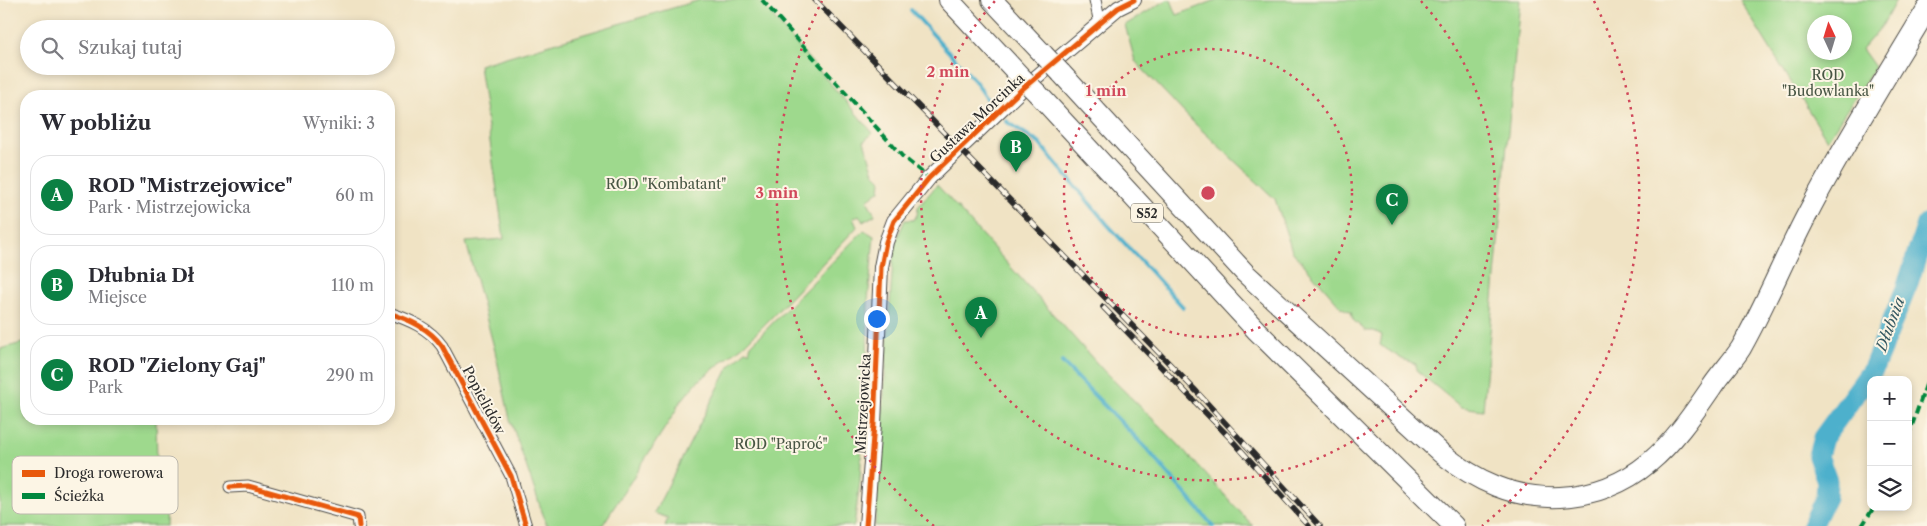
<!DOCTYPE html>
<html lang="pl">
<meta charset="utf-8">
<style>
:root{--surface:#fff;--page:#f7f7f7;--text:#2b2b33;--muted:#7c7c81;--line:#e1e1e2;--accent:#0b8043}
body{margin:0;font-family:"Libre Caslon Text",serif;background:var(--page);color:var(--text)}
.controls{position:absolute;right:15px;bottom:15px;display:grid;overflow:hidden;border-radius:10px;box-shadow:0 2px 8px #0003}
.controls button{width:45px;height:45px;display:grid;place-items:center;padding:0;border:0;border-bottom:1px solid var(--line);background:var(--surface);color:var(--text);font:25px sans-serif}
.compass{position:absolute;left:1807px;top:15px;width:45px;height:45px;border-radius:50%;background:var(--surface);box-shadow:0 2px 8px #0003;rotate:356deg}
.you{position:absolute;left:876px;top:318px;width:18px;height:18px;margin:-12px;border:4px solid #fff;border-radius:50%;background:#1a73e8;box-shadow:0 0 0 8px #1a73e833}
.badge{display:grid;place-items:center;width:32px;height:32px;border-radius:50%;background:var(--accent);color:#fff;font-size:16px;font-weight:700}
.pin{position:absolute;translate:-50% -41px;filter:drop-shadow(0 1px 2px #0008)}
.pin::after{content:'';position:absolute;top:26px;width:18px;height:15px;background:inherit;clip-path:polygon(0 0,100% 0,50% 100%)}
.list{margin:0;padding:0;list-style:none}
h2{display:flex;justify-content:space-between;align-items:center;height:65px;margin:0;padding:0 20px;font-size:21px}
h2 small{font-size:16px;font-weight:400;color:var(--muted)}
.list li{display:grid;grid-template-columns:32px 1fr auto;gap:15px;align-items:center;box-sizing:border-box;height:80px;margin:0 10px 10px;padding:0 10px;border:1px solid var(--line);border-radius:20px}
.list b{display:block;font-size:19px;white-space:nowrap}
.list p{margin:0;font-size:16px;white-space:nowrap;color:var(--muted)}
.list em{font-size:16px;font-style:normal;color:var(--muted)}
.icon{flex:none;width:28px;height:28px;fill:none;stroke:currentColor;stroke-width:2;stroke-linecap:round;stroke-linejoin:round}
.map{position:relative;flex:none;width:1927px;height:526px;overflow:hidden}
.search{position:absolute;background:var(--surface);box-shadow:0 2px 8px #0003;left:20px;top:20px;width:375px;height:55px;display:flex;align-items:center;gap:12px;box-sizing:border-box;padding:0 18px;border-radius:28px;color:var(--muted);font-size:19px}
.panel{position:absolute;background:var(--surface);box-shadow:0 2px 8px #0003;left:20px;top:90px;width:375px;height:335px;border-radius:20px}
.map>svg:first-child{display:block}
.green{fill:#9ed98d;stroke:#64825c;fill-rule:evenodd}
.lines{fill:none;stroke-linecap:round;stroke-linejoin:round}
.stream{stroke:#4db0cc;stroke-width:4}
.river{stroke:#4db0cc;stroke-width:21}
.minor-casing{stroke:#494742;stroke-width:13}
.tertiary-casing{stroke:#494742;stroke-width:16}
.motorway-casing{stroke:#494742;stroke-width:22}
.minor{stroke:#fff;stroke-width:11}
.tertiary{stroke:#fff;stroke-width:14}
.motorway{stroke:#fff;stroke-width:20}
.rail-casing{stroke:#2b2b2b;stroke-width:5.5}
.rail{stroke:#fcf5e5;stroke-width:4;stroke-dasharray:11;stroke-linecap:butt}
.motorway-bridge-casing{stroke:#494742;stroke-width:22;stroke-linecap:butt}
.motorway-bridge{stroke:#fff;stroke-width:20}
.quiet{stroke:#00873e;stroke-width:4;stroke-dasharray:8 4;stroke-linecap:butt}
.cycleway-casing{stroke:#fcf5e5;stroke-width:8}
.cycleway{stroke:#e8590c;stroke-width:5}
.ring{fill:none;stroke:#d1495b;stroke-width:2.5;stroke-dasharray:2.5 5}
.labels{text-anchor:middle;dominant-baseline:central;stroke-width:4;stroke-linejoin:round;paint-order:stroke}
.shield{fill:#fcf5e5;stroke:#6a6863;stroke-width:1}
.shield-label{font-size:12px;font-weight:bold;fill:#2b2b2b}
.park-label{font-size:14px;fill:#485644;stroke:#fcf5e5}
.street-label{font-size:14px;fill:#2b2b2b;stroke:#fcf5e5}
.water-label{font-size:15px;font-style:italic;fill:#375a63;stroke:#fcf5e5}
.key{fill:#fcf5e5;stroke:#bdb8ad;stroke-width:1}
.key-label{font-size:14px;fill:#2b2b2b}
.centre{fill:#d1495b;stroke:#fcf5e5;stroke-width:2.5}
.ring-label{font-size:15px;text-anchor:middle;font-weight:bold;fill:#d1495b;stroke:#fcf5e5;stroke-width:4;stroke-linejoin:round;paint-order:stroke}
</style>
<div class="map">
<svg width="1927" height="526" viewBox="0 0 1927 526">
<rect width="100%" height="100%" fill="#fcf5e5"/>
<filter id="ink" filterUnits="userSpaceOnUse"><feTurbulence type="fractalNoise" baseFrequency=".02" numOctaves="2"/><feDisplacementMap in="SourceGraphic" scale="10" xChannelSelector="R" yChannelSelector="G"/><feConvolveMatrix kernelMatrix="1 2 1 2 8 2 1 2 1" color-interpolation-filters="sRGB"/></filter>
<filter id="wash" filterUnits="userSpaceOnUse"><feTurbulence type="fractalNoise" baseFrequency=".0096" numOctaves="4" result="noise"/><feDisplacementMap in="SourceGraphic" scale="20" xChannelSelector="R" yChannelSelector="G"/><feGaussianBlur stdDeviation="1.12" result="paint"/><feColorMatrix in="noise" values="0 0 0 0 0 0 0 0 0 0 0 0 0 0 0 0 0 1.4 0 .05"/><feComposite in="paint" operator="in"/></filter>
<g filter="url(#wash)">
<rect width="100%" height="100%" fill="#f0e3c4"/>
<g class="green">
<polygon points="700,0 758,0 873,133 864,141 874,173 881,180 880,190 867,200 875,215 863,222 859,215 853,218 857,227 772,317 745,344 696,383 677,406 677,409 602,526 547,526 510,419 495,351 466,242 504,239 479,65"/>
<polygon points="1167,0 1171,0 1177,15 1216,0 1520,0 1483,410 1461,407 1416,370 1416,364 1402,359 1380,345 1382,335 1374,331 1366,331 1353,320 1351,312 1342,308 1292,251 1275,199 1191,120 1135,61 1125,25"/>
<path d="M1740 0H1896L1882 26 1862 49 1875 67 1827 140ZM1814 22H1844V52H1814Z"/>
<polygon points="937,185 1103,370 1177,443 1253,526 875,526 894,245 905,220 913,220 917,215 918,207"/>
<polygon points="864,230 874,236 868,300 867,365 862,382 865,387 860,481 854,526 665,526 668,518 654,513 730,365 747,350 749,352 751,345"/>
<polygon points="26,342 26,419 156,419 157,463 168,462 166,526 0,526 0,349"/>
</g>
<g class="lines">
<g class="stream">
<polyline points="911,10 975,81 992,106"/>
<polyline points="1006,121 1039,143 1107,224 1183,307"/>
<polyline points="1062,362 1146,448 1213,526"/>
</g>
<polyline class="river" points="1812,526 1826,497 1827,481 1818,456 1823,438 1873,369 1907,286 1927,224"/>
</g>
</g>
<g filter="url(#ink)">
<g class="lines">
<defs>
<g id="minor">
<polyline points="1095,0 1100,24"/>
<path d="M389 313C410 320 429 328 442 346L511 476 526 526"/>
<polyline points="230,487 248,486 358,517 359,526"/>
</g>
<polyline id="tertiary" points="866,526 874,424 881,267 886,242 894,221 929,178 1021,90 1118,8 1134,0"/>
<g id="motorway">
<polyline points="949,0 1021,77"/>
<polyline points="992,0 1044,55"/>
<path d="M1061 73 1245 273 1441 453C1476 481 1514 499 1560 497 1636 493 1672 445 1711 388 1720 374 1732 362 1741 348 1766 304 1785 256 1809 211 1845 142 1887 76 1927 9"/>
<polyline points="1038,94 1257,331 1454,526"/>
</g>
</defs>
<use href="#minor" class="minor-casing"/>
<use href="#tertiary" class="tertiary-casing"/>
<use href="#motorway" class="motorway-casing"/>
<use href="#minor" class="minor"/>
<use href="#tertiary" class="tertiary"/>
<use href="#motorway" class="motorway"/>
<defs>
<g id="rail">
<polyline points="815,0 1197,392 1320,526"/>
<polyline points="1103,307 1230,438 1309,526"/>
</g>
</defs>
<use href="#rail" class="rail-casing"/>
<use href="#rail" class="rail"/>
<defs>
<g id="motorway-bridge">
<polyline points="1044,55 1061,73"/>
<polyline points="1021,77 1038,94"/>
</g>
</defs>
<use href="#motorway-bridge" class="motorway-bridge-casing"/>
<use href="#motorway-bridge" class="motorway-bridge"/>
<g class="quiet">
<polyline points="762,0 903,157 929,178"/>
<polyline points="1908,437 1927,382"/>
<polyline points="1862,526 1874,507"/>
</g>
<defs>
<g id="cycleway">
<path d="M389 313C410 320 429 328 442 346L511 476 526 526"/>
<polyline points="230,487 248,486 358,517 359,526"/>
<polyline points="866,526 874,424 881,267 886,242 894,221 929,178 1021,90 1118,8 1134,0"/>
</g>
</defs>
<use href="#cycleway" class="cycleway-casing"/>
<use href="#cycleway" class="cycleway"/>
</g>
</g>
<g class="ring">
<circle cx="1208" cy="193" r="144"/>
<path d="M1421 1A287 287 0 1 1 995 1"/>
<path d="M934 526A431 431 0 0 1 822 1M1594 1A431 431 0 0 1 1482 526"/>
</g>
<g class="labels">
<rect class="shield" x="1131" y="203.5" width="32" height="19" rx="4"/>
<g class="shield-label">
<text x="1147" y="213">S52</text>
</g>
<g class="park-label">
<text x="1828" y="75">ROD<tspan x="1828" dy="16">"Budowlanka"</tspan></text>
<text x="666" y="184">ROD "Kombatant"</text>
<text x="781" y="444">ROD "Paproć"</text>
</g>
<g class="street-label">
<text transform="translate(977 118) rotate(-43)">Gustawa Morcinka</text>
<text transform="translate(484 400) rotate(62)">Popielidów</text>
<text transform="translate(863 404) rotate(-87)">Mistrzejowicka</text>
</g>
<g class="water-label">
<text transform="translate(1890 324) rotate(-70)">Dłubnia</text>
</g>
</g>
<rect x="12" y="456" width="166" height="58" rx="8" class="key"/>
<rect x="22" y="470" width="23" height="7" fill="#e8590c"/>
<rect x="22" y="493" width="23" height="6" fill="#00873e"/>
<g class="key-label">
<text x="54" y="478">Droga rowerowa</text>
<text x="54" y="501">Ścieżka</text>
</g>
<circle cx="1208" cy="193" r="8" class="centre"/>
<g class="ring-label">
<text x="948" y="77">2 min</text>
<text x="1106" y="96">1 min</text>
<text x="777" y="198">3 min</text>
</g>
</svg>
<div class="controls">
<button>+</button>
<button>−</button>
<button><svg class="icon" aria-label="layers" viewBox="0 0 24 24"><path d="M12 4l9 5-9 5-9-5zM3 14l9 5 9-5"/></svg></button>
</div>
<svg class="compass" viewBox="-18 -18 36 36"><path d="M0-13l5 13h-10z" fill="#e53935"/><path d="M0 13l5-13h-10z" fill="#7c7c81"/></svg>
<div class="you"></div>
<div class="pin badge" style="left:981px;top:338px">A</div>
<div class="pin badge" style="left:1016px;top:172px">B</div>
<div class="pin badge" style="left:1392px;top:225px">C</div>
<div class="search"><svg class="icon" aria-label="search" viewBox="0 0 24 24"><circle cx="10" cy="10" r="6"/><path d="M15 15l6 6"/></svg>Szukaj tutaj</div>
<section class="panel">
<h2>W pobliżu<small>Wyniki: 3</small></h2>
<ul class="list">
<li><span class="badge">A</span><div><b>ROD &quot;Mistrzejowice&quot;</b><p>Park · Mistrzejowicka</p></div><em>60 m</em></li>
<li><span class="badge">B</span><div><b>Dłubnia Dł</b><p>Miejsce</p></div><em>110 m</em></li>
<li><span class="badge">C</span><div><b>ROD &quot;Zielony Gaj&quot;</b><p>Park</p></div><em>290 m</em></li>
</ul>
</section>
</div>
